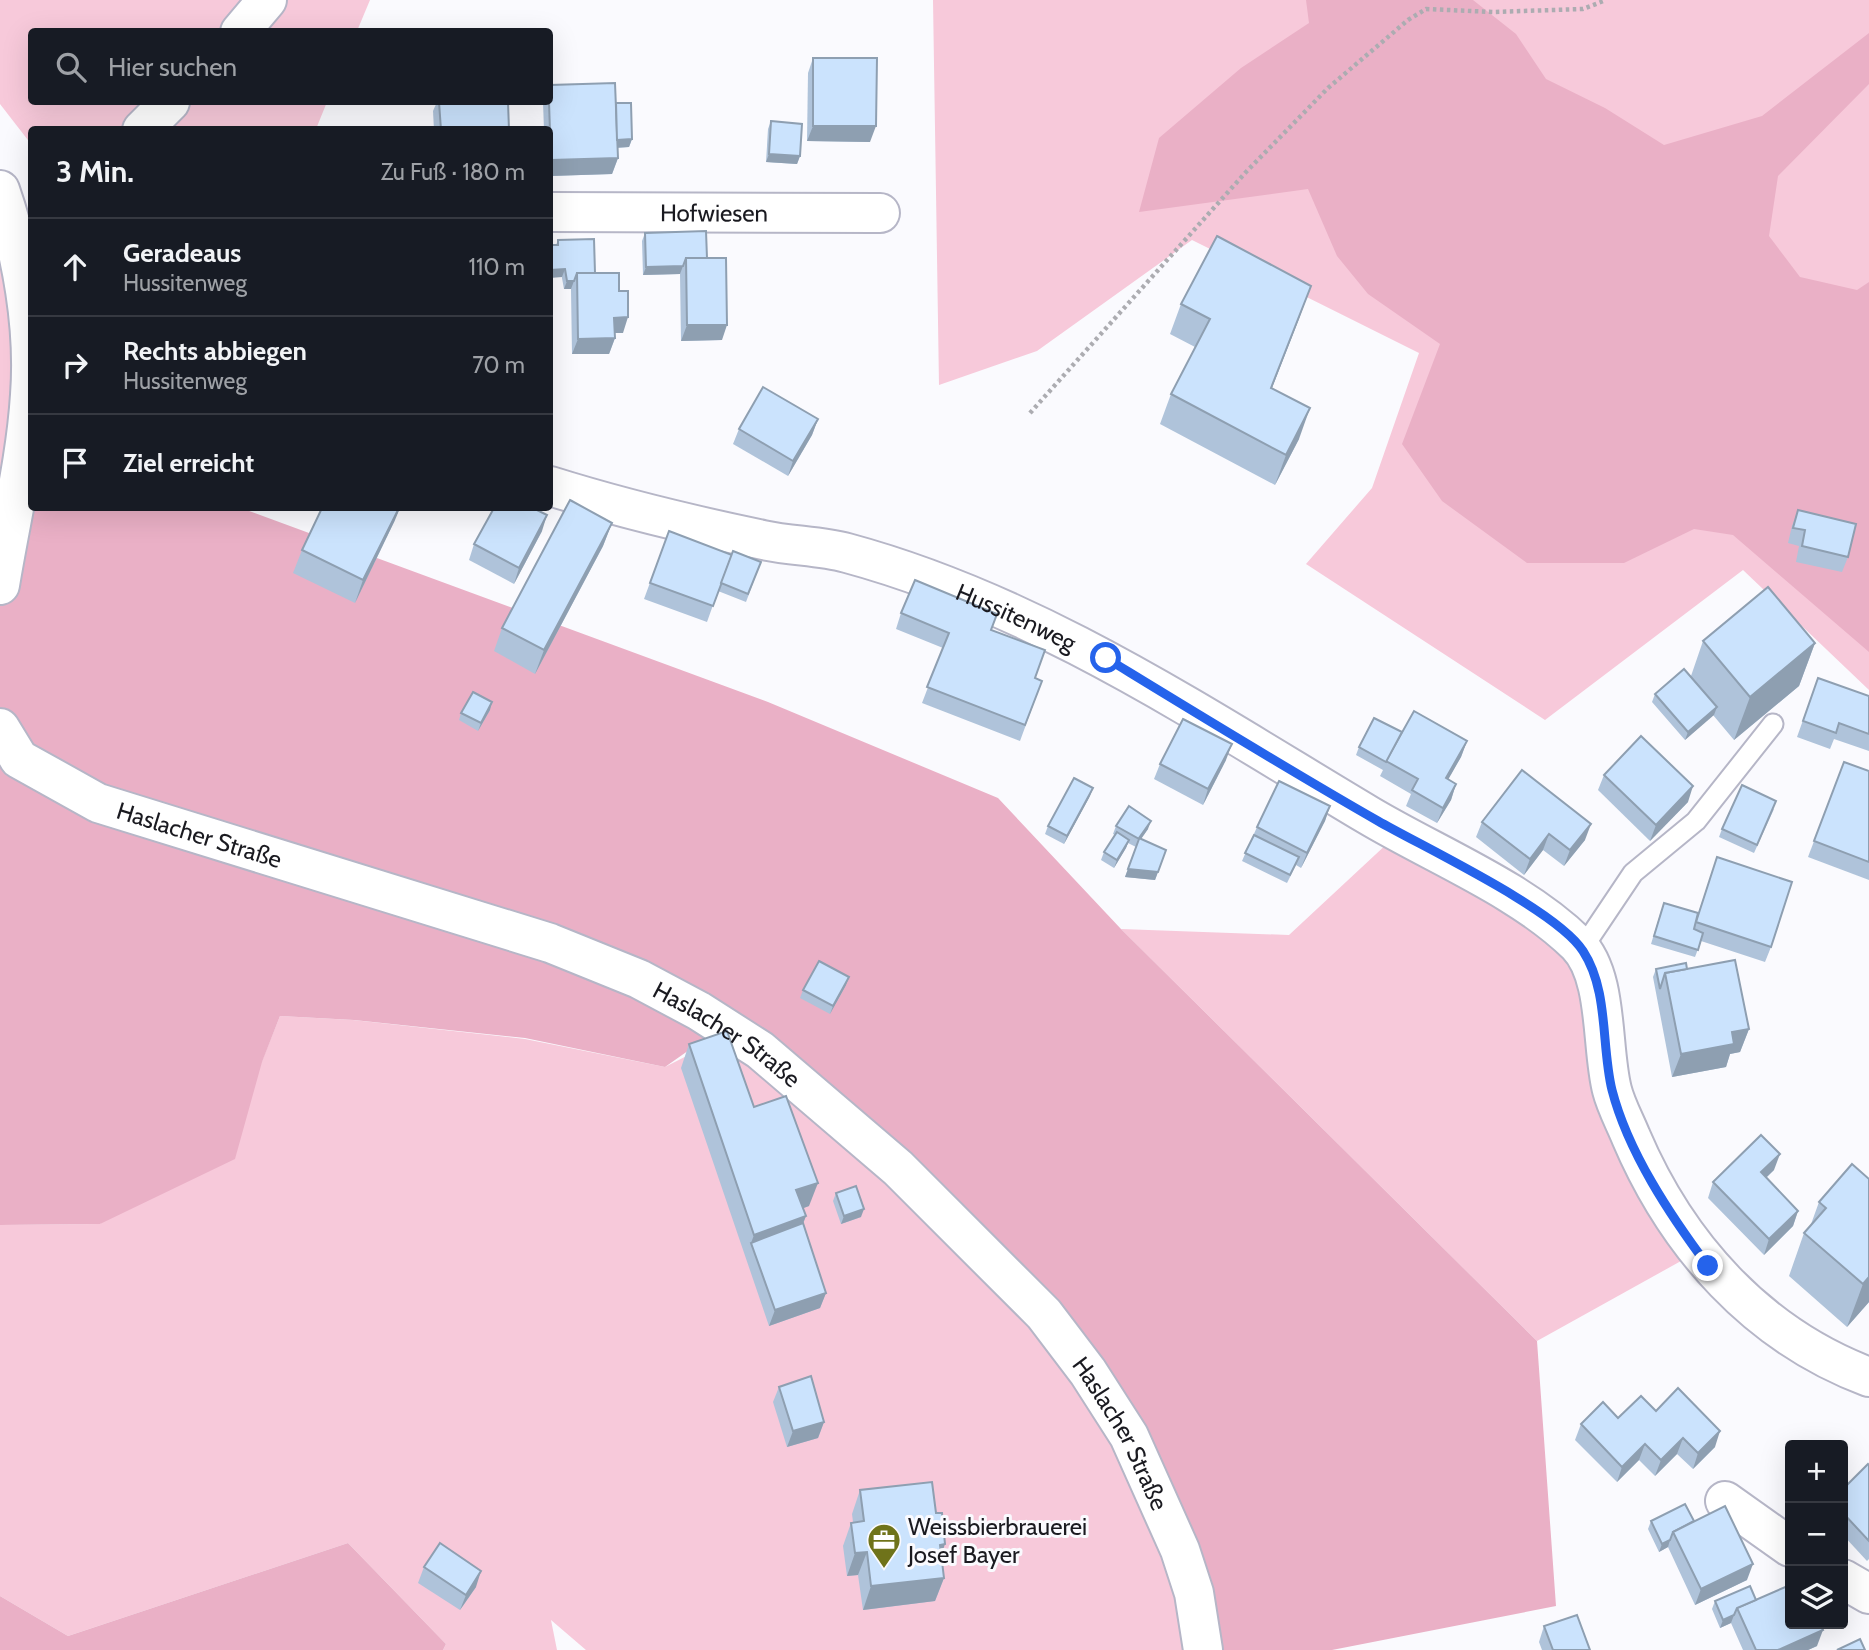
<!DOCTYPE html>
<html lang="de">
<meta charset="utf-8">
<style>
:root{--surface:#171b24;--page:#20242c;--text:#f1f3f6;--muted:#9ea1a6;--line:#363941}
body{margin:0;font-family:Cabin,sans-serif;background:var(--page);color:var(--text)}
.controls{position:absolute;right:21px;bottom:21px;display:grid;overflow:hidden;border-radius:7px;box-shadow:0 7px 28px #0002}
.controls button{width:63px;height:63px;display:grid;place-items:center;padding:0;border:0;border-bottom:2px solid var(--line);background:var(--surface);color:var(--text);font:35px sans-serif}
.stop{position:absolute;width:21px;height:21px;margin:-16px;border:5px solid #2563eb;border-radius:50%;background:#fff}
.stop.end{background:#2563eb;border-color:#fff;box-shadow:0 2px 7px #0008}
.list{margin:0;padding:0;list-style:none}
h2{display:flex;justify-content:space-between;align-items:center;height:91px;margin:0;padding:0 28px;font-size:30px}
h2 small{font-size:23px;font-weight:400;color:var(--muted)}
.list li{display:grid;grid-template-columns:46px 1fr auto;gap:21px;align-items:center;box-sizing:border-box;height:98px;padding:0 28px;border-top:2px solid var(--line)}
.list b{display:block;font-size:26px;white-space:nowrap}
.list p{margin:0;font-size:23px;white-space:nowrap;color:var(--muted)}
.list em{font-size:23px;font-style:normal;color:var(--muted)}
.icon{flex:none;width:38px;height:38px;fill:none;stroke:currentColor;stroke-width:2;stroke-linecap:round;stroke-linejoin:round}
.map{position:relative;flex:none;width:1869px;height:1650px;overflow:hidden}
.search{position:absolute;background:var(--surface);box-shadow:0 7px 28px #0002;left:28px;top:28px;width:525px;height:77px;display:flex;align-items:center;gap:18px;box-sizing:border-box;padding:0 24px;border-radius:7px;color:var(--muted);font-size:26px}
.panel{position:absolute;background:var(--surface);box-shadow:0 7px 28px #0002;left:28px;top:126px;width:525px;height:385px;border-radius:7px}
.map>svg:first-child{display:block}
.green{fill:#f7c9da}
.forest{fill:#eab0c6}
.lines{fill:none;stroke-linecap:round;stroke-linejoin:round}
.service-casing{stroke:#b6b6c7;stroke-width:23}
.minor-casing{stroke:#b6b6c7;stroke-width:42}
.tertiary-casing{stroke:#b6b6c7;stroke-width:42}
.path{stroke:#acacb1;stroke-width:4.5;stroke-dasharray:3.5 3.5;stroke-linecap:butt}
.service{stroke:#fff;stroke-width:19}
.minor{stroke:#fff;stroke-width:38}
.tertiary{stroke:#fff;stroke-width:38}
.wall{fill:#afc3da}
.shaded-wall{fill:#8e9fb1}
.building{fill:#cbe3fd;stroke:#8e9fb1;stroke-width:2}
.route{stroke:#2563eb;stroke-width:9}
.labels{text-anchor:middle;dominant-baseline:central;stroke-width:6;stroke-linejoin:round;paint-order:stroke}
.street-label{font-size:24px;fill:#1a1a20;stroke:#fafafe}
.poi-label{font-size:24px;fill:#1a1a20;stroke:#fafafe;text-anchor:start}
</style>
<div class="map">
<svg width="1869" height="1650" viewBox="0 0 1869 1650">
<rect width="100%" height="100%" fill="#fafafe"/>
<g class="green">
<polygon points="0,0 370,0 357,31 32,32 32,102 327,102 316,129 32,130 31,144 0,104"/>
<polygon points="933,0 1869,0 1869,690 1743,570 1545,720 1306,564 1372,488 1419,353 1192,240 1037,351 939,385"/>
<polygon points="0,246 8,288 16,405 0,538"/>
<polygon points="1390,841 1522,920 1585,975 1638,1185 1681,1261 1537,1341 1121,929 1289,935"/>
<polygon points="280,1016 353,1020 525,1039 665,1067 720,1039 816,1107 1045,1339 1130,1472 1177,1583 1190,1650 586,1650 551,1620 557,1650 443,1650 446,1644 348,1543 68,1636 0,1596 0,1225 100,1224 262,1061"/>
</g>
<g class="forest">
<polygon points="1306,0 1473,0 1516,34 1546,79 1605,108 1664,145 1762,116 1869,33 1869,84 1778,176 1769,236 1800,277 1857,290 1869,282 1869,652 1733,535 1694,529 1624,563 1527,563 1442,501 1402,444 1440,344 1368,294 1337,256 1308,189 1139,212 1159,138 1241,68 1309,23"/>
<polygon points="32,508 241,508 768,702 998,798 1121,929 1537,1341 1556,1606 1332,1650 1214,1650 1070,1338 736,1016 81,785 29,753 0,711 0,566"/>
<polygon points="0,761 548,951 719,1029 665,1067 525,1038 354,1020 280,1016 262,1062 235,1159 100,1224 0,1225"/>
<polygon points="348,1543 446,1644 443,1650 0,1650 0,1596 68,1636"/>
</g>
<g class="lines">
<defs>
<polyline id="service" points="1582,949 1633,873 1696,821 1773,724"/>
<g id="minor">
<polyline points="240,32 267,0"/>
<polyline points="142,130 170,102"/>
<path id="s1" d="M550 212 880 213"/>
<path id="s2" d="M550 486C620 508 691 525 763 540 791 546 820 546 847 553 1036 604 1202 716 1368 815 1435 855 1521 889 1577 944 1609 976 1601 1048 1612 1090 1616 1106 1625 1122 1631 1137 1677 1245 1757 1335 1869 1377"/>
<polyline points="1725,1501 1790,1547"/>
<polyline points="1843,1579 1869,1594"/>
</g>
<g id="tertiary">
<path d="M0 190C22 253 35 328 30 395 26 459 10 523 0 585"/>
<path id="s3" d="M0 728 19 759 98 803 550 943 639 979 699 1011 760 1050 898 1168 1044 1314 1088 1372 1129 1436 1180 1550 1194 1593 1203 1650"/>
</g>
</defs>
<use href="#service" class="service-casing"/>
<use href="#minor" class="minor-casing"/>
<use href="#tertiary" class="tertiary-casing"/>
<polyline class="path" points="1030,413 1246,172 1328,88 1408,20 1426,9 1493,12 1583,9 1606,0"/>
<use href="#service" class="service"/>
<use href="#minor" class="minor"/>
<use href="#tertiary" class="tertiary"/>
</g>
<g class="wall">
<polygon points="813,58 870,142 807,141 808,73"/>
<polygon points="437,102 508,102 509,130 434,130 433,111"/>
<polygon points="543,102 616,103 632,139 629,147 617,148 618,158 612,174 550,176 550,130 544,130"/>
<polygon points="771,121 800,156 797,164 766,162 768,129"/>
<polygon points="645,233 707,258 722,340 681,341 680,274 643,275 642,241"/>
<polygon points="558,240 595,273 619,291 623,333 615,333 615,338 609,354 572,354 571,289 564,289 556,245"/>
<polygon points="1181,304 1300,316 1272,388 1299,439 1275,485 1160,424 1171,394 1195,347 1170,334"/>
<polygon points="818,419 812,435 788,476 733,444 739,429"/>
<polygon points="1798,510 1848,557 1842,572 1796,562 1799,546 1788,543 1792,526"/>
<polygon points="395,520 355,603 293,573 302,550"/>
<polygon points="612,523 603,546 535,674 494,651 502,628"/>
<polygon points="542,531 514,584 469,560 474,544"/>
<polygon points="669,531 732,555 761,562 746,602 718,591 707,622 644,599"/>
<polygon points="901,613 991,630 1035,678 1042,681 1020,741 922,703 943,648 896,629"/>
<polygon points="1703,641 1815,643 1799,686 1734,740 1713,715 1685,740 1652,702 1655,694 1691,676"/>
<polygon points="1818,678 1869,696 1869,751 1834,739 1830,749 1797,737"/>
<polygon points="490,710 478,731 459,720 461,713"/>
<polygon points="1467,741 1461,757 1448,779 1456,784 1451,800 1437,823 1406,806 1411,794 1380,776 1383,770 1356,755 1359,747"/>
<polygon points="1226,760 1203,805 1154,779 1160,764"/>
<polygon points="1844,762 1869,771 1869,880 1808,857"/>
<polygon points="1604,775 1688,802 1650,841 1598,790"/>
<polygon points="1090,796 1064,844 1045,834 1048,826"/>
<polygon points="1330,806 1325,821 1301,868 1296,865 1287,883 1242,861 1257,827"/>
<polygon points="1774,809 1754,853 1719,837 1722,829"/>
<polygon points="1482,822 1585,840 1564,866 1543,850 1524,875 1476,837"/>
<polygon points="1116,826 1148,829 1141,839 1166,850 1155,880 1125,877 1136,847 1128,843 1126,848 1114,868 1101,860 1104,852 1115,835 1113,834"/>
<polygon points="1717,857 1771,947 1765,962 1701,941 1695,957 1651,944 1661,911 1697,917"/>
<polygon points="1656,969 1687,969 1749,1029 1740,1052 1730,1054 1726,1067 1672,1077 1653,977"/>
<polygon points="846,985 830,1014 800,998 803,990"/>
<polygon points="689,1044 754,1107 809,1206 803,1208 806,1216 803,1223 826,1293 820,1308 769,1326 681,1068"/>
<polygon points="1774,1170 1766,1178 1798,1211 1793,1226 1764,1255 1708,1198 1713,1182"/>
<polygon points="1869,1179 1869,1302 1847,1327 1789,1276 1804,1233 1810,1227 1819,1202"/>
<polygon points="836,1193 861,1217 841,1224 833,1201"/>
<polygon points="779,1387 824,1422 818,1438 787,1447 773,1402"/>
<polygon points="1656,1411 1715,1447 1693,1469 1677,1454 1655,1476 1639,1460 1617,1482 1575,1440 1581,1424"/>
<polygon points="1869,1465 1869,1559 1867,1561 1843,1535 1843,1489"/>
<polygon points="860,1490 941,1556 944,1578 935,1601 863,1610 858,1575 847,1576 843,1546 851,1523 853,1522 852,1514"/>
<polygon points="1651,1521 1694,1521 1747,1580 1695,1605 1668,1547 1659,1552 1648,1529"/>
<polygon points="424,1567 476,1587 460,1610 418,1583"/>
<polygon points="1756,1600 1817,1646 1808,1650 1743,1650 1731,1623 1720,1628 1712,1609 1715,1601"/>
<polygon points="1544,1626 1590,1650 1542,1650 1539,1642"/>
</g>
<g class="shaded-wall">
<polygon points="813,126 876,126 870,142 807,141"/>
<polygon points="632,139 629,147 610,148 613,140"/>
<polygon points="769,154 800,156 797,164 766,162"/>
<polygon points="618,158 612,174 550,176 550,164 551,160"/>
<polygon points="683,266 680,274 643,275 646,267"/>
<polygon points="565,269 562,277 550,278 550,270"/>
<polygon points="567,281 574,281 571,289 564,289"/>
<polygon points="1311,286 1300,316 1260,418 1271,388"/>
<polygon points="628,317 623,333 609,333 614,318"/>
<polygon points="687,325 727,325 722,340 681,341"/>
<polygon points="615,338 609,354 572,354 578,339"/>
<polygon points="1310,408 1299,439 1275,485 1286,455"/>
<polygon points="818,419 812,435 788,476 793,461"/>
<polygon points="399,508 400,508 395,520 355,603 363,580"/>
<polygon points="547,515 542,531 514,584 519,568"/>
<polygon points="612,523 603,546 535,674 544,650"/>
<polygon points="1815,643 1799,686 1734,740 1750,697"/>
<polygon points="492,702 490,710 478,731 481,723"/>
<polygon points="1717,707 1714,715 1685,740 1688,732"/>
<polygon points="1467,741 1461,757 1440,794 1446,778"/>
<polygon points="1232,744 1226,760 1203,805 1208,789"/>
<polygon points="1456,784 1451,800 1437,823 1443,808"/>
<polygon points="1693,786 1688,802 1650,841 1656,825"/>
<polygon points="1093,788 1090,796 1064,844 1067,836"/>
<polygon points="1330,806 1325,821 1301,868 1307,853"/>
<polygon points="1151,821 1148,829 1136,846 1139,838"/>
<polygon points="1591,824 1585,840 1564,866 1570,850"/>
<polygon points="1549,834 1543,850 1524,875 1530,859"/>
<polygon points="1129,840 1126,848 1114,868 1117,860"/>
<polygon points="1128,869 1158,872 1155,880 1125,877"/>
<polygon points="849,977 846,985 830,1014 833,1006"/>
<polygon points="1749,1029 1740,1052 1730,1054 1726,1067 1672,1077 1681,1054 1732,1032"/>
<polygon points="1780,1154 1774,1170 1755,1188 1761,1172"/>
<polygon points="818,1183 809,1206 788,1214 796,1190"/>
<polygon points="864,1209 861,1217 841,1224 844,1216"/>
<polygon points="1798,1211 1793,1226 1764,1255 1769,1239"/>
<polygon points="806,1216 797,1239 751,1243 754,1235"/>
<polygon points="1869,1277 1869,1302 1847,1327 1863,1284"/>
<polygon points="826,1293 820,1308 769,1326 775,1310"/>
<polygon points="824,1422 818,1438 787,1447 793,1431"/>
<polygon points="1720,1431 1715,1447 1693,1469 1698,1453"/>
<polygon points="1683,1438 1677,1454 1655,1476 1661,1460"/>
<polygon points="1645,1444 1639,1460 1617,1482 1622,1467"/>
<polygon points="1670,1540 1668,1547 1659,1552 1662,1544"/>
<polygon points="945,1544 937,1568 940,1545"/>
<polygon points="867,1552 858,1575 847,1576 855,1553"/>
<polygon points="1753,1564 1747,1580 1695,1605 1701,1589"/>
<polygon points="481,1571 476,1587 460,1610 466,1595"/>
<polygon points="944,1578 935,1601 863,1610 871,1586"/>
<polygon points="1734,1615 1731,1623 1720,1628 1723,1620"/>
<polygon points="1823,1630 1817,1646 1808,1650 1778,1650"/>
</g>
<g class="building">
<polygon points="813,58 877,58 876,126 813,126"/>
<polygon points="615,83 618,158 551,160 549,102 550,85"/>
<polygon points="439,102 508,102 509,130 441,130"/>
<polygon points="616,103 631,103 632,139 617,140"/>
<polygon points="771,121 802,124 800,156 769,154"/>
<polygon points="706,231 707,258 686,258 683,266 646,267 645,233"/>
<polygon points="1217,236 1311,286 1271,388 1310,408 1286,455 1171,394 1210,319 1181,304"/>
<polygon points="594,239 595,273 577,273 574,281 567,281 565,269 550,270 550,245 558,245 558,240"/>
<polygon points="686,258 726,258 727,325 687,325"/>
<polygon points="577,273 619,273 619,291 628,291 628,317 614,318 615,338 578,339"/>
<polygon points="763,387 818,419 793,461 739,429"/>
<polygon points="570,500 612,523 544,650 502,628"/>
<polygon points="322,508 399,508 363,580 302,550"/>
<polygon points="494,508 533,508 547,515 519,568 474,544"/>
<polygon points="1798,510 1856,524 1848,557 1802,546 1805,530 1793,528"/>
<polygon points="669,531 732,555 713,606 650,583"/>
<polygon points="733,551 761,562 748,594 721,583"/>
<polygon points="915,580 997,614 991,630 1045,650 1035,678 1042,681 1025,725 927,687 949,633 901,613"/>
<polygon points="1768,587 1815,643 1750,697 1703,641"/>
<polygon points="1684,669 1717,707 1688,732 1655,694"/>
<polygon points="1818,678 1869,696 1869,734 1839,723 1836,733 1803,721"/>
<polygon points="473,692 492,702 481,723 461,713"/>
<polygon points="1414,711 1467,741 1446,778 1456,784 1443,808 1412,790 1418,779 1386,761"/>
<polygon points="1374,718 1402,732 1386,762 1359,747"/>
<polygon points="1183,719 1232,744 1208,789 1160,764"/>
<polygon points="1641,736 1693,786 1656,825 1604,775"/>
<polygon points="1844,762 1869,771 1869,862 1814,841"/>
<polygon points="1522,770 1591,824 1570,850 1549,834 1530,859 1482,822"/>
<polygon points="1074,778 1093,788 1067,836 1048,826"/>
<polygon points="1279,781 1330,806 1307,853 1257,827"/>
<polygon points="1742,785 1776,801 1757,845 1722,829"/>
<polygon points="1129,806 1151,821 1139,838 1166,850 1158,872 1128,869 1139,839 1116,826"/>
<polygon points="1117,832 1129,840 1117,860 1104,852"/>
<polygon points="1254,835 1299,857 1290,875 1245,853"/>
<polygon points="1717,857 1792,882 1771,947 1696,922"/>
<polygon points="1664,903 1698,913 1694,929 1703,933 1698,950 1654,936"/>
<polygon points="1735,960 1749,1029 1732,1032 1734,1044 1681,1054 1665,973"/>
<polygon points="819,961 849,977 833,1006 803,990"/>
<polygon points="1686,963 1687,969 1665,973 1660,989 1656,969"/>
<polygon points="727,1031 754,1107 786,1096 818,1183 796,1190 806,1216 754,1235 689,1044"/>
<polygon points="1761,1135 1780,1154 1761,1172 1798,1211 1769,1239 1713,1182"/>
<polygon points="1852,1164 1869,1179 1869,1277 1863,1284 1804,1233 1826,1208 1819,1202"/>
<polygon points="856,1186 864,1209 844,1216 836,1193"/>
<polygon points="803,1223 826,1293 775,1310 751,1243"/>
<polygon points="811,1376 824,1422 793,1431 779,1387"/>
<polygon points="1678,1388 1720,1431 1698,1453 1683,1438 1661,1460 1645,1444 1622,1467 1581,1424 1603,1402 1618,1418 1641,1396 1656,1411"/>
<polygon points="1868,1464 1869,1465 1869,1541 1843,1513 1843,1489"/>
<polygon points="932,1482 936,1513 942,1513 945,1544 940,1545 944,1578 871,1586 867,1552 855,1553 851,1523 864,1521 860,1490"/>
<polygon points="1685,1504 1694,1521 1673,1532 1670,1540 1662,1544 1651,1521"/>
<polygon points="1725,1506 1753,1564 1701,1589 1673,1532"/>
<polygon points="440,1543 481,1571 466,1595 424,1567"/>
<polygon points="1790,1585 1790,1624 1820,1624 1823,1630 1778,1650 1756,1650 1737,1608"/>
<polygon points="1750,1586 1756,1600 1737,1608 1734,1615 1723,1620 1715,1601"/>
<polygon points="1577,1615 1590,1650 1553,1650 1544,1626"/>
<polygon points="1860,1639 1865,1650 1837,1650"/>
</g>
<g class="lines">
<path class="route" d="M1106 658C1196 713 1287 769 1378 821 1425 848 1557 910 1583 951 1609 991 1601 1045 1612 1090 1628 1152 1670 1215 1708 1266"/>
</g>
<defs>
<symbol id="office-pin" viewBox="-11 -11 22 30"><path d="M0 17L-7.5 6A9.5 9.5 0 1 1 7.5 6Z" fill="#6f731a" stroke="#fafafe"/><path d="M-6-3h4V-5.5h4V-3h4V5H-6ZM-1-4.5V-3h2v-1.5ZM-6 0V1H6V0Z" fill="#fff"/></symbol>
</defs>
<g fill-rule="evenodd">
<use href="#office-pin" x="865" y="1521" width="38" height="52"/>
</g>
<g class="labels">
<g class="street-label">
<text stroke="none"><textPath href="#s1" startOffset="164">Hofwiesen</textPath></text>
<text stroke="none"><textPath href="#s2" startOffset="486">Hussitenweg</textPath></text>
<text stroke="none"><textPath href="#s3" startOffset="233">Haslacher Straße</textPath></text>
<text stroke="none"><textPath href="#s3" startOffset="800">Haslacher Straße</textPath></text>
<text stroke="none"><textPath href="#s3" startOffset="1367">Haslacher Straße</textPath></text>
</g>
<g class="poi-label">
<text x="908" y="1526">Weissbierbrauerei<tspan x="908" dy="28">Josef Bayer</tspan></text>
</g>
</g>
</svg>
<div class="controls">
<button>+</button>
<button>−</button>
<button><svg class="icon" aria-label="layers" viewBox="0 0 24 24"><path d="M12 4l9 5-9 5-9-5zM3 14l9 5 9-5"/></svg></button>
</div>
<div class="stop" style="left:1106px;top:658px"></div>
<div class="stop end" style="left:1708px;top:1266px"></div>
<div class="search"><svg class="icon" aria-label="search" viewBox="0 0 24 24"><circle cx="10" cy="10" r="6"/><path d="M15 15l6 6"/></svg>Hier suchen</div>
<section class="panel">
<h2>3 Min.<small>Zu Fuß · 180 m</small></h2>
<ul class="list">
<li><svg class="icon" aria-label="ahead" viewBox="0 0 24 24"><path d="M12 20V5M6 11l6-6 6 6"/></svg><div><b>Geradeaus</b><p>Hussitenweg</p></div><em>110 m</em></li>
<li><svg class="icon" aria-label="right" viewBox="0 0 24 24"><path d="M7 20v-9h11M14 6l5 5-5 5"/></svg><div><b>Rechts abbiegen</b><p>Hussitenweg</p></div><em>70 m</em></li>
<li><svg class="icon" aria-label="arrive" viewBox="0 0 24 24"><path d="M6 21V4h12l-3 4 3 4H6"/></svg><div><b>Ziel erreicht</b></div></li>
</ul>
</section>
</div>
